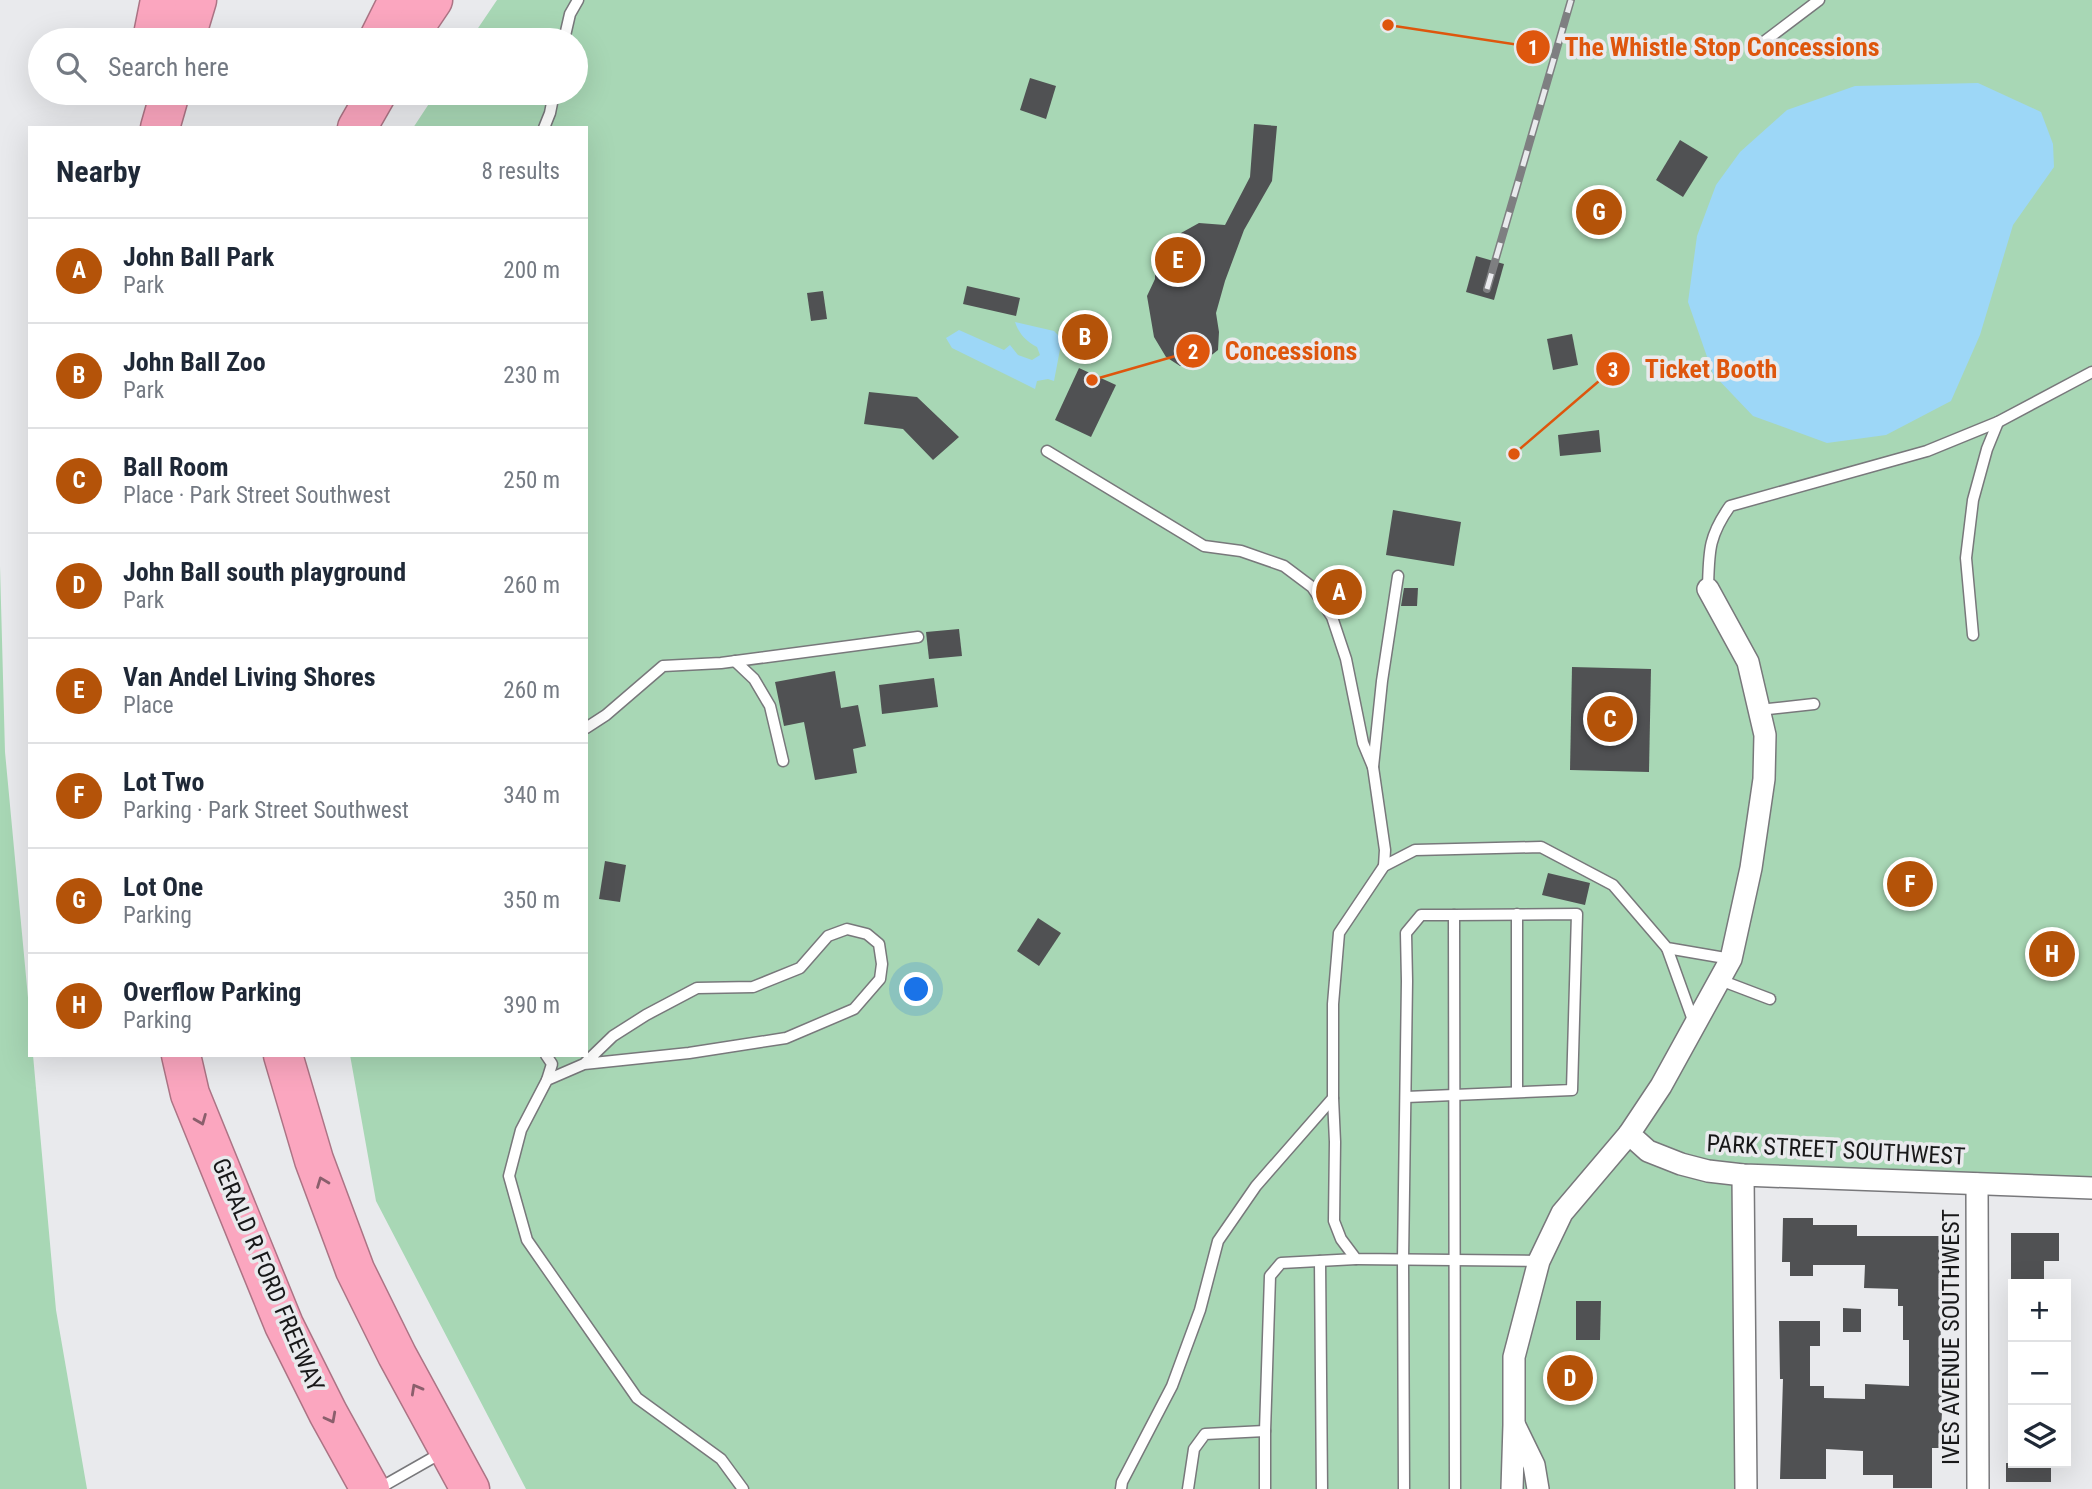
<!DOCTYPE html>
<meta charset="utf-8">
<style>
:root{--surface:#fff;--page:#f2f2f3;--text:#1f2937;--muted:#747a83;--line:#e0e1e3;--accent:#b45309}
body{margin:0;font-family:"Roboto Condensed",sans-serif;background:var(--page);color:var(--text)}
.controls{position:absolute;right:21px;bottom:21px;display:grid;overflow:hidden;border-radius:0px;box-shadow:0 7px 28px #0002}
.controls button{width:63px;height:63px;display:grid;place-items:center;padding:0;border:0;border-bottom:2px solid var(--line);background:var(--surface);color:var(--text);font:35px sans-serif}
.you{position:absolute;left:917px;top:990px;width:24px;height:24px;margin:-18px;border:5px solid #fff;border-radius:50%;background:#1a73e8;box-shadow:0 0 0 10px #1a73e833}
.badge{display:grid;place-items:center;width:46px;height:46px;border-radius:50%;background:var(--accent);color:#fff;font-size:23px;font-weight:700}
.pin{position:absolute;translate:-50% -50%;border:4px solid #fff;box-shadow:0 2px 7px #0006}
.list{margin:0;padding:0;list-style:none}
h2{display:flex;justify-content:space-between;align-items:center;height:91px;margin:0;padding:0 28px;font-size:30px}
h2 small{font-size:23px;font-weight:400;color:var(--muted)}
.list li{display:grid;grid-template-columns:46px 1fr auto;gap:21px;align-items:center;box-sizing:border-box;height:105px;padding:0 28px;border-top:2px solid var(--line)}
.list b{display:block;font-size:26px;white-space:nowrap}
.list p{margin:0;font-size:23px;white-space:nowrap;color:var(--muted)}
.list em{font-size:23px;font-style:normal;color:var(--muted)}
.icon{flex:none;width:38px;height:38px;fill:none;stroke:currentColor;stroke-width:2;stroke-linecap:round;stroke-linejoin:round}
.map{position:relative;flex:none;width:2092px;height:1489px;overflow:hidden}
.search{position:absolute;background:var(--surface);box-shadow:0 7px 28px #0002;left:28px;top:28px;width:560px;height:77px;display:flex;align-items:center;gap:18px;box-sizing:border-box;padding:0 24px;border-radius:38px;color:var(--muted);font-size:26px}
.panel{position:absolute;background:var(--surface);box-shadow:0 7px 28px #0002;left:28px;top:126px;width:560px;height:931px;border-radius:0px}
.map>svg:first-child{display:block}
.green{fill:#a8d7b5}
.water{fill:#9dd7f7}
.building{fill:#505153}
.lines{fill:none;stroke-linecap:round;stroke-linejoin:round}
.service-casing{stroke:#78787b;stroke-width:13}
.minor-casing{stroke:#78787b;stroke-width:24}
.motorway-casing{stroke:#ac7485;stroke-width:41}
.service{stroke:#fff;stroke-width:10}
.minor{stroke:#fff;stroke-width:21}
.motorway{stroke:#fba6bf;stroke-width:38}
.rail-casing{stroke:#7e7f81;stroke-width:8}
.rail{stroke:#e9eaed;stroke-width:5;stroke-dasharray:16;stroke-linecap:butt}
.oneway{stroke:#8a5f6c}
.labels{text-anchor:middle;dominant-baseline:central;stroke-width:7;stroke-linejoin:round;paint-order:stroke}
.street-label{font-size:24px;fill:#181819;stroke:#e9eaed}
.leader{fill:none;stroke:#de560d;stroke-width:2.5}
.callout-dot{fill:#de560d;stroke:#e9eaed;stroke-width:2.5}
.mark-label{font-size:21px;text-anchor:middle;font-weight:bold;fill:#fff}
.callout-label{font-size:26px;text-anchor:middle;font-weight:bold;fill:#de560d;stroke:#e9eaed;stroke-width:7;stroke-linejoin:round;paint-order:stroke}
</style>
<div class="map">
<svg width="2092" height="1489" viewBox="0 0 2092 1489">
<rect width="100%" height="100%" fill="#e9eaed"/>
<g class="green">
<polygon points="497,0 2092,0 2092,1189 1744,1175 1746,1489 526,1489 376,1201 350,1055 586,1055 586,128 413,128 436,93 576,93 576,40 470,40"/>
<polygon points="0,566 5,752 30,1019 30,1055 33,1055 56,1310 87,1489 0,1489"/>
</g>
<g class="water">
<polygon points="1978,83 2041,112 2053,144 2054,167 2013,225 1980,335 1951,401 1886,435 1827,443 1753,416 1713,374 1688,302 1697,236 1716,185 1740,152 1787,110 1855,86"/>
<path d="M1015 322 1054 331 1062 339 1054 381 1048 379 1037 381 1035 389 952 348 946 338 959 330 1004 350 1010 345 1018 355 1032 360 1040 355 1037 347C1026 341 1019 334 1015 322Z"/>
</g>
<g class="building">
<polygon points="1030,78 1056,86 1046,119 1020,110"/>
<polygon points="1254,124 1277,126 1272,181 1244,230 1225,281 1216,313 1219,332 1218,350 1199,365 1180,366 1166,357 1154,337 1147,296 1155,279 1155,267 1161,256 1172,251 1181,233 1199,223 1225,225 1250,177"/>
<polygon points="1680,140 1708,157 1683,197 1656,180"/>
<polygon points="1476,256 1504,264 1494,300 1466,292"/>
<polygon points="967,286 1020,298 1016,316 963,304"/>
<polygon points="823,291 827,319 811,321 807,293"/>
<polygon points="1572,334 1578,365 1553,370 1547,339"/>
<polygon points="1079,368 1116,385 1091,437 1055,420"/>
<polygon points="869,392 917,397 959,437 933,460 903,429 864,424"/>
<polygon points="1599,430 1601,452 1560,456 1558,435"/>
<polygon points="1393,510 1461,522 1454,566 1386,555"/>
<polygon points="1404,588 1418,588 1417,606 1401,606"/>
<polygon points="959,629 962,656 929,659 926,632"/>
<polygon points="1572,667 1651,669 1649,772 1570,770"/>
<polygon points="835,671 841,708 858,705 866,746 853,749 857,773 815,780 804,722 784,726 775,682"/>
<polygon points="934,678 938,707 882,714 879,685"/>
<polygon points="605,861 626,865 620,902 599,899"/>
<polygon points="1548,873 1590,883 1585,905 1542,895"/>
<polygon points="1038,918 1061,933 1039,966 1017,951"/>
<polygon points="1783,1218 1813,1218 1813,1225 1857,1225 1857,1236 1939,1236 1942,1412 1940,1448 1932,1448 1932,1488 1893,1488 1893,1475 1863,1475 1863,1451 1826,1449 1826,1479 1780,1479 1783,1379 1780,1379 1779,1321 1820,1321 1820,1346 1810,1346 1810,1386 1824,1386 1824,1398 1865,1399 1865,1384 1909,1386 1909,1340 1903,1340 1903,1306 1898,1306 1898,1289 1864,1288 1865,1265 1813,1265 1813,1276 1790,1276 1790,1262 1782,1262"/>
<polygon points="2011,1233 2059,1233 2059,1261 2044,1261 2044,1284 2011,1284"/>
<polygon points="1576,1301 1601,1301 1600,1340 1576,1340"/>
<polygon points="1843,1308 1861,1309 1861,1332 1843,1332"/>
<rect x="2006" y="1463" width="45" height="19"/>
</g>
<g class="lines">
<defs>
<g id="service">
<polyline points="564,40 570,14 578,0"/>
<polyline points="1757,47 1819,0"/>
<polyline points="544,128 550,113 554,93"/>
<polyline points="1047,451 1204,546 1241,551 1284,566 1312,587 1332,617 1346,659 1363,743 1373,767"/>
<path d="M1708 589C1709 552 1708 537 1730 506L1927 451 1998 422 2092 372"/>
<polyline points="1973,635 1966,558 1973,500 1987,449 1998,422"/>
<polyline points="735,661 754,679 770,706 783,761"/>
<polyline points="1759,710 1814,704"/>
<polyline points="586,728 606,715 663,666 721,663 918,637"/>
<polyline points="1384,866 1385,850 1373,767 1382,681 1398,576"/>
<polyline points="1517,914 1517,1092"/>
<polyline points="1667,948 1694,1023"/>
<polyline points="1720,980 1770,999"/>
<polyline points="546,1055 552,1064 547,1080"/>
<polyline points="584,1064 613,1036 646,1015 697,988 753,987 800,968 828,936 847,929 867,934 879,944 882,964 880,979 854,1009 786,1038 689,1053 584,1064 547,1080 521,1130 509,1176 527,1240 637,1398 721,1459 743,1489"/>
<polyline points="1406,1097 1572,1090 1577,914 1454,915"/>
<polyline points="1333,1098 1335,1142 1334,1221 1341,1239 1356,1259 1539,1261"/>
<polyline points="1320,1261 1322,1489"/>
<polyline points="378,1489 443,1452"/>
<polyline points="1121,1489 1122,1482 1172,1386 1200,1310 1218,1241 1256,1186 1333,1098 1333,1004 1339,933 1384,866 1415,850 1541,847 1613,885 1667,948 1731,959"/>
<polyline points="1188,1489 1194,1449 1205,1434 1265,1431"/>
<polyline points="1265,1489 1265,1431 1270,1276 1281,1263 1356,1259"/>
<polyline points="1404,1489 1403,1260 1407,981 1406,933 1421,915 1454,915 1455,1489"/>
</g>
<g id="minor">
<polyline points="1708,589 1748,662 1765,735 1764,779 1751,868 1731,959 1661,1086 1629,1134 1648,1151 1681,1164 1708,1171 1743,1175 2092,1188"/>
<polyline points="1743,1175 1746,1489"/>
<polyline points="1977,1184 1978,1489"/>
<polyline points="1515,1426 1534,1465 1538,1489"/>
<polyline points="1512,1489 1514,1425 1514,1357 1539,1261 1562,1213 1629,1134"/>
</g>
<g id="motorway">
<polyline points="152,40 160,0"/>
<polyline points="185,40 197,0"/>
<polyline points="378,40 398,0"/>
<polyline points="406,40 433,0"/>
<polyline points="160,128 170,93"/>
<polyline points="357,128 377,93"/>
<polyline points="181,1055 190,1094 284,1325 328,1413 370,1489"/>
<polyline points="283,1055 314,1160 355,1270 397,1355 470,1489"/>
</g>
</defs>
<use href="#service" class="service-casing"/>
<use href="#minor" class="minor-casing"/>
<use href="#motorway" class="motorway-casing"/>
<use href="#service" class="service"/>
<use href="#minor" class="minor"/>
<use href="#motorway" class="motorway"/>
<defs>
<polyline id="rail" points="1487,289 1571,0"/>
</defs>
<use href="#rail" class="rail-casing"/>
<use href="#rail" class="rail"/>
</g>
<defs><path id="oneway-chevron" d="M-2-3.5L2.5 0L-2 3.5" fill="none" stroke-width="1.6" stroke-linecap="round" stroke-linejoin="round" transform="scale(1.75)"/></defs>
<g class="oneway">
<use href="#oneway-chevron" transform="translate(201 1120) rotate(68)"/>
<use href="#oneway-chevron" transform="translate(322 1182) rotate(-111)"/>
<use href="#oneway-chevron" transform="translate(416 1389) rotate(-119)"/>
<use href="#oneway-chevron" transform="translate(331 1418) rotate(62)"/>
</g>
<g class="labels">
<g class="street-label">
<text transform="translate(1836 1150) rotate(3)">PARK STREET SOUTHWEST</text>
<text transform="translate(268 1275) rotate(67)">GERALD R FORD FREEWAY</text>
<text transform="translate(1951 1337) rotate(-90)">IVES AVENUE SOUTHWEST</text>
</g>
</g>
<path class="leader" d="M1388 25L1533 47M1092 380L1193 351M1514 454L1613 369"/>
<g class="callout-dot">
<circle cx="1388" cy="25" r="7"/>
<circle cx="1092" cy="380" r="7"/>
<circle cx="1514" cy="454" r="7"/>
<circle cx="1533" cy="47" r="18"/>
<circle cx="1193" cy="351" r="18"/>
<circle cx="1613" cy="369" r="18"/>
</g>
<g class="mark-label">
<text x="1533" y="55">1</text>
<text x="1193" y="359">2</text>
<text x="1613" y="377">3</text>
</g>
<g class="callout-label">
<text x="1722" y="56">The Whistle Stop Concessions</text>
<text x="1291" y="360">Concessions</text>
<text x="1711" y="378">Ticket Booth</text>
</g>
</svg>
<div class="controls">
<button>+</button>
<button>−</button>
<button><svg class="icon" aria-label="layers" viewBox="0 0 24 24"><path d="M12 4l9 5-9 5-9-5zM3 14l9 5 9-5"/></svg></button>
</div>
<div class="you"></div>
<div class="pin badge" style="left:1339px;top:592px">A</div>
<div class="pin badge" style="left:1085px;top:337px">B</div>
<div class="pin badge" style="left:1610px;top:719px">C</div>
<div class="pin badge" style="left:1570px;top:1378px">D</div>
<div class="pin badge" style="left:1178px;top:260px">E</div>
<div class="pin badge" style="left:1910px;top:884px">F</div>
<div class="pin badge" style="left:1599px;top:212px">G</div>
<div class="pin badge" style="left:2052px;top:954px">H</div>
<div class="search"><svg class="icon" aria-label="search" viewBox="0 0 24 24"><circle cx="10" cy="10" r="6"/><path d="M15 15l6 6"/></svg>Search here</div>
<section class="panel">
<h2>Nearby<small>8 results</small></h2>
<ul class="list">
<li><span class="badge">A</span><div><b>John Ball Park</b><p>Park</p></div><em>200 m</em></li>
<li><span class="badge">B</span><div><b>John Ball Zoo</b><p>Park</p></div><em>230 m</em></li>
<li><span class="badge">C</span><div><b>Ball Room</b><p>Place · Park Street Southwest</p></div><em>250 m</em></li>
<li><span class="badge">D</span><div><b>John Ball south playground</b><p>Park</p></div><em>260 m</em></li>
<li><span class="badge">E</span><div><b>Van Andel Living Shores</b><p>Place</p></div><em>260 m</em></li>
<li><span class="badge">F</span><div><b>Lot Two</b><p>Parking · Park Street Southwest</p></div><em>340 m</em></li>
<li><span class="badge">G</span><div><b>Lot One</b><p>Parking</p></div><em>350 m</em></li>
<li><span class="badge">H</span><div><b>Overflow Parking</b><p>Parking</p></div><em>390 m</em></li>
</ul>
</section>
</div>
